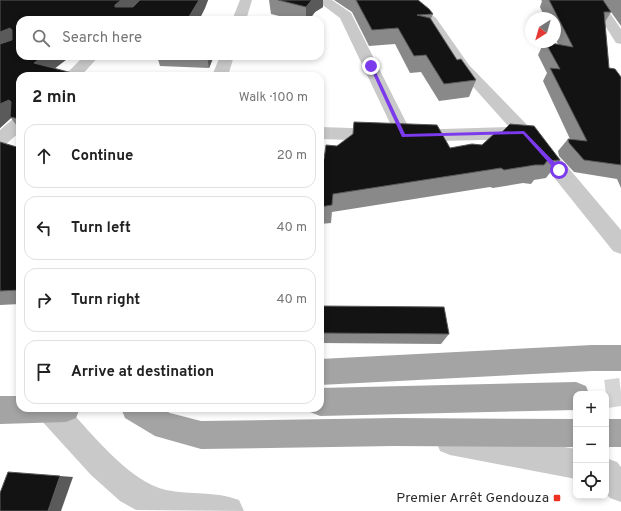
<!DOCTYPE html>
<meta charset="utf-8">
<style>
:root{--surface:#fff;--page:#f2f2f2;--text:#222;--muted:#767676;--line:#e0e0e0}
body{margin:0;font-family:Overpass,sans-serif;background:var(--page);color:var(--text)}
.controls{position:absolute;right:12px;bottom:12px;display:grid;overflow:hidden;border-radius:8px;box-shadow:0 2px 6px #0003}
.controls button{width:36px;height:36px;display:grid;place-items:center;padding:0;border:0;border-bottom:1px solid var(--line);background:var(--surface);color:var(--text);font:20px sans-serif}
.compass{position:absolute;left:525px;top:12px;width:36px;height:36px;border-radius:50%;background:var(--surface);box-shadow:0 2px 6px #0003;rotate:217deg}
.stop{position:absolute;width:12px;height:12px;margin:-9px;border:3px solid #7c3aed;border-radius:50%;background:#fff}
.stop.end{background:#7c3aed;border-color:#fff;box-shadow:0 1px 4px #0008}
.list{margin:0;padding:0;list-style:none}
h2{display:flex;justify-content:space-between;align-items:center;height:52px;margin:0;padding:0 16px;font-size:17px}
h2 small{font-size:13px;font-weight:400;color:var(--muted)}
.list li{display:grid;grid-template-columns:26px 1fr auto;gap:12px;align-items:center;box-sizing:border-box;height:64px;margin:0 8px 8px;padding:0 8px;border:1px solid var(--line);border-radius:12px}
.list b{display:block;font-size:15px;white-space:nowrap}
.list em{font-size:13px;font-style:normal;color:var(--muted)}
.icon{flex:none;width:22px;height:22px;fill:none;stroke:currentColor;stroke-width:2;stroke-linecap:round;stroke-linejoin:round}
.map{position:relative;flex:none;width:621px;height:511px;overflow:hidden}
.search{position:absolute;background:var(--surface);box-shadow:0 2px 6px #0003;left:16px;top:16px;width:308px;height:44px;display:flex;align-items:center;gap:10px;box-sizing:border-box;padding:0 14px;border-radius:12px;color:var(--muted);font-size:15px}
.panel{position:absolute;background:var(--surface);box-shadow:0 2px 6px #0003;left:16px;top:72px;width:308px;height:340px;border-radius:12px}
.map>svg:first-child{display:block}
.lines{fill:none;stroke-linecap:round;stroke-linejoin:round}
.major-tunnel{stroke:#d5d5d5;stroke-width:28;stroke-dasharray:28 14;stroke-linecap:butt}
.minor{fill:#c9c9c9;fill-rule:evenodd}
.major{fill:#a4a4a4;fill-rule:evenodd}
.wall{fill:#898989}
.shaded-wall{fill:#5a5a5a}
.building{fill:#131313;stroke:#5a5a5a}
.route{fill:#7c3aed}
.poi-dot{fill:#ef3123;stroke:#fff;stroke-width:1.5}
.labels{text-anchor:middle;dominant-baseline:central;stroke-width:4;stroke-linejoin:round;paint-order:stroke}
.near-poi-label{font-size:14px;fill:#2c2c2c;stroke:#fff;text-anchor:end}
</style>
<div class="map">
<svg width="621" height="511" viewBox="0 0 621 511">
<rect width="100%" height="100%" fill="#fff"/>
<g class="lines">
<polyline class="major-tunnel" points="606,394 621,392"/>
<g class="minor">
<polygon points="240,0 252,0 246,20 232,20"/>
<polygon points="316,0 332,0 351,13 410,130 509,127 459,71 426,24 398,0 412,0 436,18 469,65 566,165 621,230 621,254 613,251 552,175 520,139 404,142 398,140 340,18"/>
<polygon points="589,0 601,0 621,29 621,44 616,43"/>
<polygon points="84,56 99,56 81,76 64,76"/>
<polygon points="220,56 234,56 228,76 212,76"/>
<polygon points="20,116 20,132 6,144 0,146 0,130 14,118"/>
<polygon points="320,127 382,129 388,131 391,135 388,139 382,141 320,139"/>
<path d="M37 408H68C92 434 130 482 166 490 190 495 216 491 239 500L244 511 136 510 120 501 91 475 40 419Z"/>
<polygon points="450,427 576,449 576,479 450,455 440,451 436,441 440,431"/>
<polygon points="606,458 617,462 621,467 621,502 610,498 606,494"/>
</g>
<g class="major">
<polygon points="592,345 621,345 621,371 592,371 320,385 320,359"/>
<polygon points="576,382 586,386 589,394 576,394 576,410 320,416 310,412 309,408 320,408 320,388"/>
<polygon points="0,396 20,396 20,408 80,408 76,418 66,422 0,424"/>
<polygon points="121,408 161,408 170,413 201,421 394,418 576,419 576,447 394,446 201,449 155,436 125,418"/>
<rect x="606" y="419" width="15" height="28"/>
</g>
</g>
<g class="wall">
<polygon points="0,0 208,0 205,8 199,20 20,20 71,56 55,68 20,76 20,130 11,118 0,128"/>
<polygon points="269,0 278,0 323,7 315,12 309,20 295,20 271,14"/>
<polygon points="334,0 418,0 433,14 431,19 457,60 476,80 469,97 439,101 421,72 410,73 395,44 369,46 352,12"/>
<polygon points="541,0 621,0 621,26 611,12 605,22 609,68 621,77 621,188 617,179 574,172 559,156 558,151 568,139 570,139 543,81 547,73 538,55 544,42 558,44 555,38 555,18 545,18 540,7 542,1"/>
<polygon points="157,56 214,56 209,68 160,66"/>
<polygon points="354,122 450,148 560,160 546,178 534,180 531,184 523,183 493,188 490,187 332,212 331,223 320,224 320,159 324,159 337,146 353,134"/>
<polygon points="0,142 20,148 20,304 0,305"/>
<polygon points="320,306 449,334 441,344 320,343"/>
</g>
<g class="shaded-wall">
<polygon points="121,0 141,0 121,19 115,7 115,5"/>
<polygon points="199,0 208,0 205,8 199,20 187,20"/>
<polygon points="312,0 323,0 323,7 315,12 309,20 306,20 306,7"/>
<polygon points="10,28 20,43 0,50 0,32"/>
<polygon points="43,56 71,56 45,76 34,63"/>
<polygon points="207,56 214,56 209,68"/>
<polygon points="9,100 20,115 10,117 11,118 0,128 0,104 2,103"/>
<polygon points="60,476 73,477 61,511 48,511"/>
</g>
<g class="building">
<polygon points="0,0 121,0 115,5 115,7 133,7 140,0 199,0 187,20 20,20 20,56 43,56 34,63 80,75 90,76 20,76 20,119 10,117 11,102 9,100 2,103 0,104 0,44 12,40 12,30 10,28 0,32"/>
<polygon points="278,0 312,0 306,7"/>
<polygon points="356,0 418,0 429,9 433,14 417,15 430,18 457,60 461,59 476,80 444,84 426,55 414,56 398,28 372,30"/>
<polygon points="549,0 603,0 611,12 604,12 609,68 615,69 621,77 621,165 584,160 569,143 568,139 587,141 550,68 560,69 545,42 573,47"/>
<polygon points="354,122 437,125 450,148 472,144 482,145 495,133 502,132 510,124 534,126 560,160 547,161 544,165 535,165 504,170 501,168 333,194 332,205 320,207 320,159 324,159 326,145 337,146 353,134"/>
<polygon points="0,142 20,148 20,290 0,291"/>
<polygon points="320,306 444,307 449,334 320,333"/>
<polygon points="8,472 60,476 48,511 0,511 0,493"/>
</g>
<polygon class="route" points="369,65 373,66 405,134 524,131 562,170 557,172 523,134 402,137"/>
<rect class="poi-dot" x="553" y="494" width="8" height="8" rx="2"/>
<g class="labels">
<g class="near-poi-label">
<text x="549" y="498">Premier Arrêt Gendouza</text>
</g>
</g>
</svg>
<div class="controls">
<button>+</button>
<button>−</button>
<button><svg class="icon" aria-label="locate" viewBox="0 0 24 24"><circle cx="12" cy="12" r="6"/><path d="M12 2v4M12 18v4M2 12h4M18 12h4"/></svg></button>
</div>
<svg class="compass" viewBox="-18 -18 36 36"><path d="M0-13l5 13h-10z" fill="#e53935"/><path d="M0 13l5-13h-10z" fill="#767676"/></svg>
<div class="stop" style="left:559px;top:170px"></div>
<div class="stop end" style="left:371px;top:66px"></div>
<div class="search"><svg class="icon" aria-label="search" viewBox="0 0 24 24"><circle cx="10" cy="10" r="6"/><path d="M15 15l6 6"/></svg>Search here</div>
<section class="panel">
<h2>2 min<small>Walk · 100 m</small></h2>
<ul class="list">
<li><svg class="icon" aria-label="ahead" viewBox="0 0 24 24"><path d="M12 20V5M6 11l6-6 6 6"/></svg><div><b>Continue</b></div><em>20 m</em></li>
<li><svg class="icon" aria-label="left" viewBox="0 0 24 24"><path d="M17 20v-9H6M10 6l-5 5 5 5"/></svg><div><b>Turn left</b></div><em>40 m</em></li>
<li><svg class="icon" aria-label="right" viewBox="0 0 24 24"><path d="M7 20v-9h11M14 6l5 5-5 5"/></svg><div><b>Turn right</b></div><em>40 m</em></li>
<li><svg class="icon" aria-label="arrive" viewBox="0 0 24 24"><path d="M6 21V4h12l-3 4 3 4H6"/></svg><div><b>Arrive at destination</b></div></li>
</ul>
</section>
</div>
